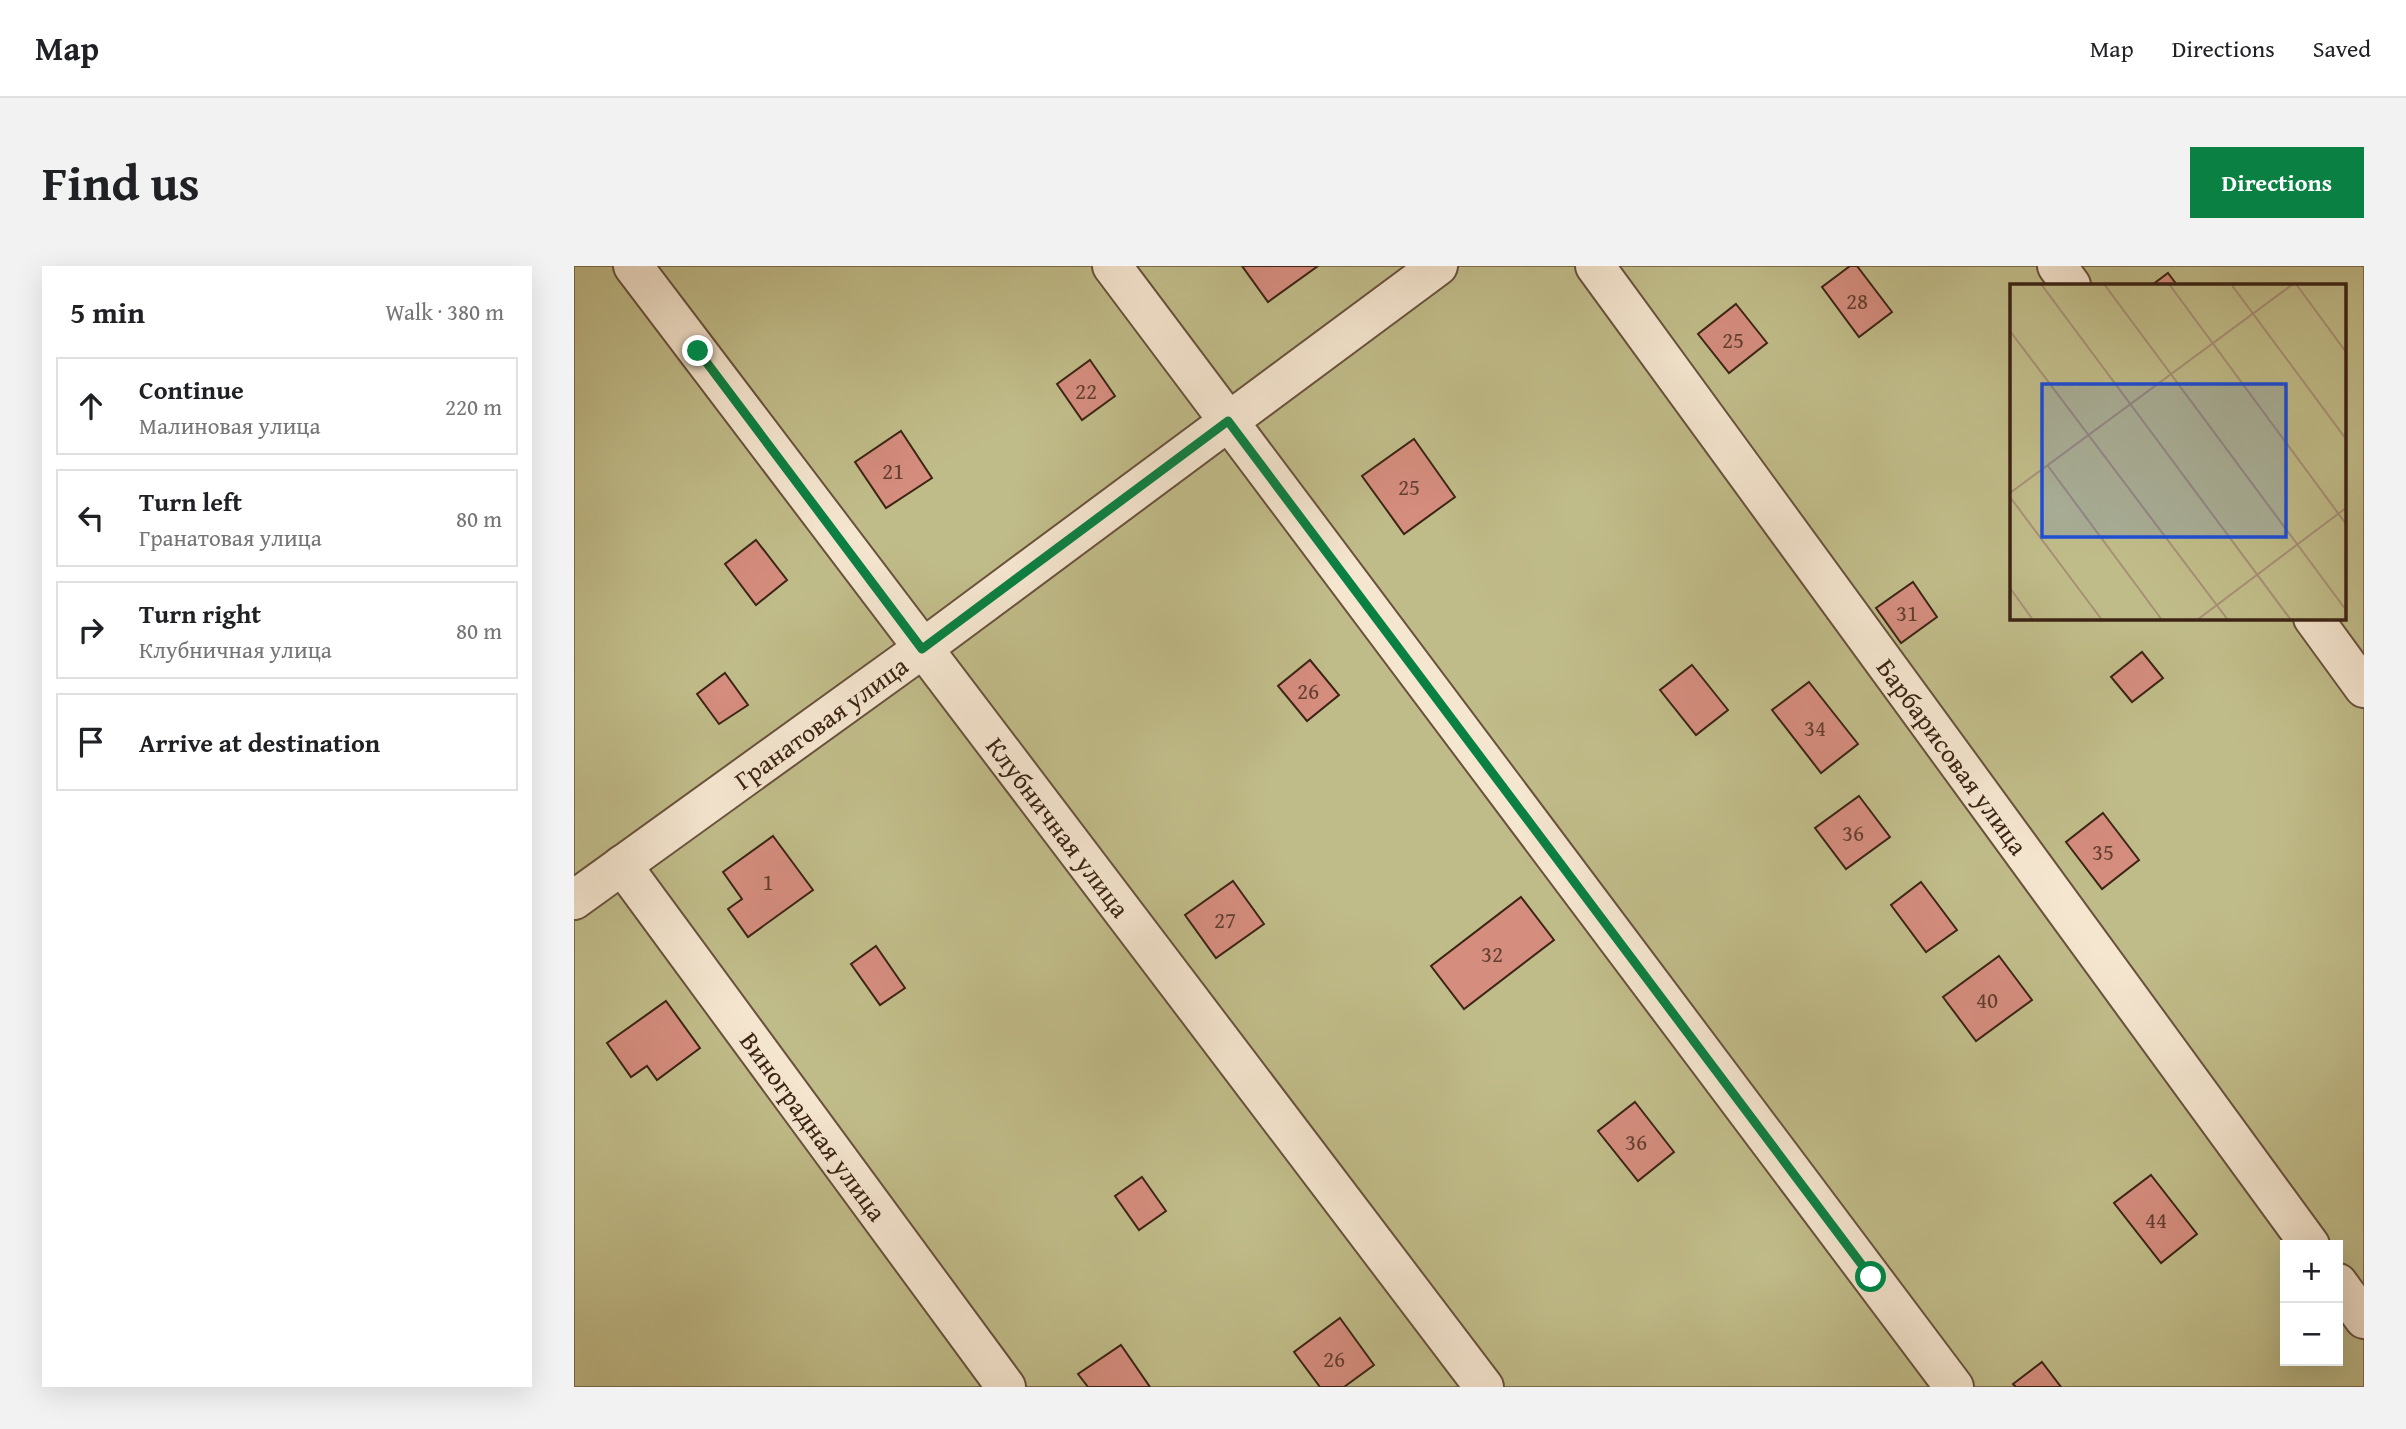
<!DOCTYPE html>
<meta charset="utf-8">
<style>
:root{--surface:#fff;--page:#f2f2f2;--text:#202124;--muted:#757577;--line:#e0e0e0;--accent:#0b8043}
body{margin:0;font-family:"Gentium Book Plus",serif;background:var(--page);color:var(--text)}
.controls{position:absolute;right:21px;bottom:21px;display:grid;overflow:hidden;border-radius:0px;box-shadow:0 7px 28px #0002}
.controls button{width:63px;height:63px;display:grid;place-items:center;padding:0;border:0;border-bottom:2px solid var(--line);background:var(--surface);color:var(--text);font:35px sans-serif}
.stop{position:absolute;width:21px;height:21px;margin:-16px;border:5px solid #0b8043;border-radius:50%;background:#fff}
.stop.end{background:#0b8043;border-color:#fff;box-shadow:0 2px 7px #0008}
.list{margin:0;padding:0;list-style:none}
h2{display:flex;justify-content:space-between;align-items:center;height:91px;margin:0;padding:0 28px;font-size:30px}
h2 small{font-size:23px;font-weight:400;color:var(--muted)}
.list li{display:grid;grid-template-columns:46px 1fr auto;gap:21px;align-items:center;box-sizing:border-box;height:98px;margin:0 14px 14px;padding:0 14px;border:2px solid var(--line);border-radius:0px}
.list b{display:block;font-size:26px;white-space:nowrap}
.list p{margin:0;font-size:23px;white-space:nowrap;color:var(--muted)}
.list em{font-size:23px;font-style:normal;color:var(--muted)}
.icon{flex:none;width:38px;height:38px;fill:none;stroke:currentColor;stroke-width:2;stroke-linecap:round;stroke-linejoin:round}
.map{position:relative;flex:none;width:1790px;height:1121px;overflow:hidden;border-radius:0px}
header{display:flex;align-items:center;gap:42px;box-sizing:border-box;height:98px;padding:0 35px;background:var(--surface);border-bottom:2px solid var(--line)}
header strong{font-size:33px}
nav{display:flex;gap:38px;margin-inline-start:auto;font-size:24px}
.intro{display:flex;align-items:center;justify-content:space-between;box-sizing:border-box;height:168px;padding:0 42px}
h1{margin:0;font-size:49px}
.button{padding:18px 32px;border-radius:0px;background:var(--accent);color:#fff;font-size:24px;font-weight:700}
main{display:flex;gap:42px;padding:0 42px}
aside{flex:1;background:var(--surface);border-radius:0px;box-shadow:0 7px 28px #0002}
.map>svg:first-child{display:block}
.green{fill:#c0bc89;stroke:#7e704f;stroke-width:2;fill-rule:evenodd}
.building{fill:#d58d7e;stroke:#3c2415;stroke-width:2}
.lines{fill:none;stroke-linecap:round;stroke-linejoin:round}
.minor-casing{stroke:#69513d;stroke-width:42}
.minor{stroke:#f5e6d0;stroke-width:38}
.route{stroke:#0b8043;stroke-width:9}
.labels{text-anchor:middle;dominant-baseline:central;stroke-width:6;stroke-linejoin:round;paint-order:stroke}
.number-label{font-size:23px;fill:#623e2f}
.street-label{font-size:26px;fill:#3c2415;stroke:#f5e6d0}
.inset-road{fill:none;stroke:#a79076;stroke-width:2}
.view{fill:#1d4ed8;fill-opacity:0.15;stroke:#1d4ed8;stroke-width:3.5}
.inset-edge{fill:none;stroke:#3c2415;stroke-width:3.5}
</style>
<header>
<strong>Map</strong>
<nav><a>Map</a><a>Directions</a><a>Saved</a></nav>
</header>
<div class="intro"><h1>Find us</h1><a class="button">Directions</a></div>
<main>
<aside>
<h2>5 min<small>Walk · 380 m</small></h2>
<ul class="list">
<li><svg class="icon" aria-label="ahead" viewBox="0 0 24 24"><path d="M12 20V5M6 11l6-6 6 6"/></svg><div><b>Continue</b><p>Малиновая улица</p></div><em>220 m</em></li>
<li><svg class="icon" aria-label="left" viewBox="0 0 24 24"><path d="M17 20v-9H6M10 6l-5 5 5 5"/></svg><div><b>Turn left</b><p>Гранатовая улица</p></div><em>80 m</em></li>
<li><svg class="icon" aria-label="right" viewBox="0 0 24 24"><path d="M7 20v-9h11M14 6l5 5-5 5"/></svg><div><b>Turn right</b><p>Клубничная улица</p></div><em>80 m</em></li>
<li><svg class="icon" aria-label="arrive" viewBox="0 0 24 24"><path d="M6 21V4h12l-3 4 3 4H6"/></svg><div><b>Arrive at destination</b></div></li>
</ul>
</aside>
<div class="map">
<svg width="1790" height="1121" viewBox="0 0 1790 1121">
<rect width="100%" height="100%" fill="#efd8b6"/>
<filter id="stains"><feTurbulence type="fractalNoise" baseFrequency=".00286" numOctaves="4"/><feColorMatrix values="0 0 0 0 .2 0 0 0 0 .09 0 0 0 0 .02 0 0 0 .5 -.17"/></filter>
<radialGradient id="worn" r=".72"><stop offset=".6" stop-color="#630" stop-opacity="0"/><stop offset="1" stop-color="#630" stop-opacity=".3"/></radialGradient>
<path class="green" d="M0 0H1790V1121H0ZM1438 19H1771V352H1438ZM1711 979H1764V1095H1711Z"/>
<g class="building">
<polygon points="668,0 744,0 694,36"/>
<polygon points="1276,0 1283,0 1318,46 1285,71 1248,21"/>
<polygon points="1594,7 1603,19 1578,19"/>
<polygon points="1162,38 1193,77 1155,107 1124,68"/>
<polygon points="516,94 541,130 508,154 483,118"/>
<polygon points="327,165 358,212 312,242 281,196"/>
<polygon points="840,173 881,231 830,268 788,210"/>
<polygon points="182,274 213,314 182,339 151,298"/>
<polygon points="1339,316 1363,351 1327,377 1302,342"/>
<polygon points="1568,386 1589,412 1558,436 1537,411"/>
<polygon points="736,394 765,429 733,455 704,420"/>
<polygon points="1118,399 1154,444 1122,469 1086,424"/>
<polygon points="151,407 174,439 145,458 123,428"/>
<polygon points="1235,416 1284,478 1247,507 1198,444"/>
<polygon points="1285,530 1316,571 1272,603 1241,562"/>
<polygon points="1529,547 1565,594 1528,623 1492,576"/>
<polygon points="199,570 239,624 174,671 154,643 168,633 149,606"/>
<polygon points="659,615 690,658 642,692 611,649"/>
<polygon points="1347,616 1383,664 1352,686 1317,639"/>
<polygon points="947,631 980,674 890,743 857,700"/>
<polygon points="302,680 331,722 306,739 277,698"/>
<polygon points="1425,690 1458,734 1402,775 1369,731"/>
<polygon points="92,735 126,782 83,814 73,800 57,811 33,777"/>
<polygon points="1061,836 1100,886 1064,915 1024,865"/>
<polygon points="1577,909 1623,968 1587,997 1540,937"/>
<polygon points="568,911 592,945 565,964 541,930"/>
<polygon points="766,1052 800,1099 770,1121 746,1121 720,1086"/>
<polygon points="547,1079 576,1121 514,1121 504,1108"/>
<polygon points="1468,1096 1487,1121 1442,1121 1439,1118"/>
</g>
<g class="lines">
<defs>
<g id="minor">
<path id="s1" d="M59 0 910 1121"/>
<polyline points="538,0 1380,1121"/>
<path id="s2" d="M1021 0 1736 979"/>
<polyline points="1483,0 1497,19"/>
<polyline points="1739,352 1790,422"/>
<path id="s3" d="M48 599 432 1121"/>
<path id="s4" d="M0 634 348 383 864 0"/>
<polyline points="1764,1017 1790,1053"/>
</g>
</defs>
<use href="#minor" class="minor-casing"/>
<use href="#minor" class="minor"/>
</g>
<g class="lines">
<polyline class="route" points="124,85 348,383 654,155 1297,1011"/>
</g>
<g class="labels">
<g class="number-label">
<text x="1283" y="34">28</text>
<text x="1159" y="73">25</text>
<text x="512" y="124">22</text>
<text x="319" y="204">21</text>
<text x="835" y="220">25</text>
<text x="1333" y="346">31</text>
<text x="734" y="424">26</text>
<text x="1241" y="461">34</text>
<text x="1279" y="566">36</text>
<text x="1529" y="585">35</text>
<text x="194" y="615">1</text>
<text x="651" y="653">27</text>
<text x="918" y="687">32</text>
<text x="1413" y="733">40</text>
<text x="1062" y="875">36</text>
<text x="1582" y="953">44</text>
<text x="760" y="1092">26</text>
</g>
<g class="street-label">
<text stroke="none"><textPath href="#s4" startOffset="304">Гранатовая улица</textPath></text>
<text stroke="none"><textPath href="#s2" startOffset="607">Барбарисовая улица</textPath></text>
<text stroke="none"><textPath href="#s1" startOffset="704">Клубничная улица</textPath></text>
<text stroke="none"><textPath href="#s3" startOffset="324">Виноградная улица</textPath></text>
</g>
</g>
<g transform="translate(1436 18)">
<rect width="336" height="336" fill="#efd8b6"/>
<path d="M0 0H336V336H0Z" fill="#c0bc89"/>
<path class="inset-road" d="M31 0 281 336M94 0 336 326M159 0 336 240M221 0 336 155M286 0 336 68M0 47 218 336M38 182 152 336M0 209 283 0M0 213 92 336M0 304 23 336M187 336 336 224"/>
<path class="view" d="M32 100H276V253H32Z"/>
<rect width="336" height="336" class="inset-edge"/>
</g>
<rect width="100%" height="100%" filter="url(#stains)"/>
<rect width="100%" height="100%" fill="url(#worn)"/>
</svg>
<div class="controls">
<button>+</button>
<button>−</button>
</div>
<div class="stop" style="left:1297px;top:1011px"></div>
<div class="stop end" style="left:124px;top:85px"></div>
</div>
</main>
